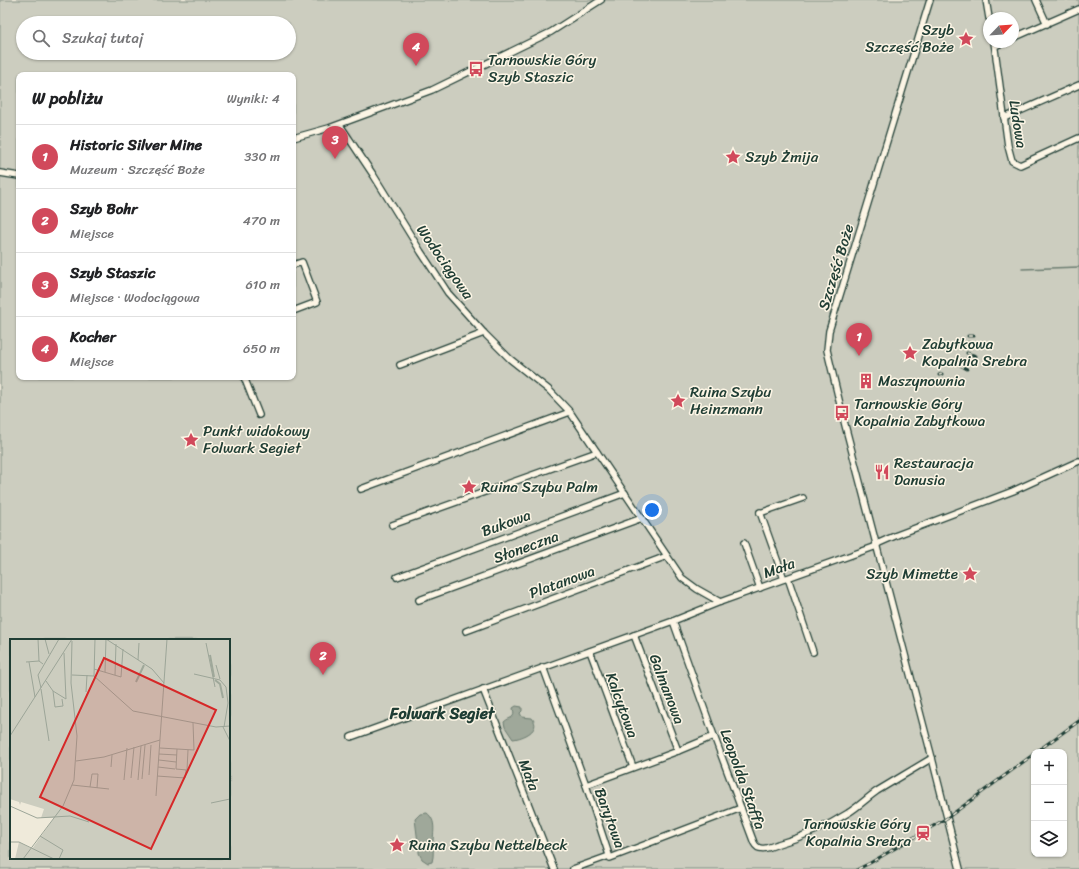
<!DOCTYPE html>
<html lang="pl">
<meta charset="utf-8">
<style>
:root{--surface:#fff;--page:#f2f2f2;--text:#202124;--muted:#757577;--line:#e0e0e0;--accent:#d1495b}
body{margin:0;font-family:Sriracha,sans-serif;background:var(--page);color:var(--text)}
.controls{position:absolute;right:12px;bottom:12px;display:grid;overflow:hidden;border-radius:8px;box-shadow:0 1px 3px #0004}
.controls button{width:36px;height:36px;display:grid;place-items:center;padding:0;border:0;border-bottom:1px solid var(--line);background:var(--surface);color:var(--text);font:20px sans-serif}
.compass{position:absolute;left:983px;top:12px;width:36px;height:36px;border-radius:50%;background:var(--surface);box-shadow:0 1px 3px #0004;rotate:65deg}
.you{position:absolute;left:652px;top:510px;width:14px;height:14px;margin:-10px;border:3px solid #fff;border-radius:50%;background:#1a73e8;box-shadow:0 0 0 6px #1a73e833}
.badge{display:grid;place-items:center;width:26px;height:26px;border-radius:50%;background:var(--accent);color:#fff;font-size:13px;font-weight:700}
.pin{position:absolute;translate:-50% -33px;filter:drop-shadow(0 1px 2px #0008)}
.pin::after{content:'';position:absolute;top:21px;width:14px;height:12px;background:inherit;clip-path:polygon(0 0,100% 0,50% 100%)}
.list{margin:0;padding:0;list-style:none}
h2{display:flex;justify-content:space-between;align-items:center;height:52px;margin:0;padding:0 16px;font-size:17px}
h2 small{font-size:13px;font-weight:400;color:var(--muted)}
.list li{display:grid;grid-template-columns:26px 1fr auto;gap:12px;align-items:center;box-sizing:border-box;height:64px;padding:0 16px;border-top:1px solid var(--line)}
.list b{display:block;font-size:15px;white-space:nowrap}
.list p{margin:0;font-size:13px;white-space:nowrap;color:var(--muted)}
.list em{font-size:13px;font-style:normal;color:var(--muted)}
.icon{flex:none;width:22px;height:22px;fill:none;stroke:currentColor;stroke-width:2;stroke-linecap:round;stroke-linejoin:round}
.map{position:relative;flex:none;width:1079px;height:869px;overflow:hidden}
.search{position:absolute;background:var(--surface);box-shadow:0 1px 3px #0004;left:16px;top:16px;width:280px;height:44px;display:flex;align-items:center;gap:10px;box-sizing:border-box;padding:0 14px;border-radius:22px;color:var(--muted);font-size:15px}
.panel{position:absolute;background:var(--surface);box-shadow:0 1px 3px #0004;left:16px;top:72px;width:280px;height:308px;border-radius:8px}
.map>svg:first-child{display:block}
.green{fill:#cccdbf;stroke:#76857a;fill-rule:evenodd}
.water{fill:#9fa89a;stroke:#6c7d71}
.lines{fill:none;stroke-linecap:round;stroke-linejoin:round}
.stream{stroke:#6c7d71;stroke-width:1.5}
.minor-casing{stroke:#1f3d34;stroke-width:8}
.minor{stroke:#fcf5e5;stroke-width:5.5}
.rail-casing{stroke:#1f3d34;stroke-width:3}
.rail{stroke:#fcf5e5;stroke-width:1.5;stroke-dasharray:4.5;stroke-linecap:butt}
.labels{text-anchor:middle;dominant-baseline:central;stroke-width:3;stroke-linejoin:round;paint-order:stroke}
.poi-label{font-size:15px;fill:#1f3d34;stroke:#fcf5e5;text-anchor:start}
.street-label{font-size:15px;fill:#1f3d34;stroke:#fcf5e5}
.neighbourhood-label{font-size:16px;font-weight:bold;fill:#1f3d34;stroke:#fcf5e5}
.inset-river{fill:none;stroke:#9fa89a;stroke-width:2}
.inset-road{fill:none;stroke:#9ca598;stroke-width:1}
.view{fill:#d62828;fill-opacity:0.15;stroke:#d62828;stroke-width:2}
.inset-edge{fill:none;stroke:#1f3d34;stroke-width:2}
</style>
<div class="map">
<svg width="1079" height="869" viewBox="0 0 1079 869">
<rect width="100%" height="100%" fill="#efeada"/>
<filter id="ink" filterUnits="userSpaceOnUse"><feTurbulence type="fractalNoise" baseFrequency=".025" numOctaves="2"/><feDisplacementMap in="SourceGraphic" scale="8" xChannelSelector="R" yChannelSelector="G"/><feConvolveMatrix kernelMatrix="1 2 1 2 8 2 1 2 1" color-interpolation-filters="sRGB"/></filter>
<g filter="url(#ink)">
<path class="green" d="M0 0H1079V869H0ZM989 18H1013V42H989ZM23 23H289V53H23ZM19 75H293V377H19ZM11 640H229V858H11ZM1034 752H1064V854H1034Z"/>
<g class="water">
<path d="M516 706 522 707V711L520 713 522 717 532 718C542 730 523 738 513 739L505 727 504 722C510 716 516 720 513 708Z"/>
<path d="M427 813C437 821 433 832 433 843 433 849 434 855 432 862L428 863 422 859 419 853V851L415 819 420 814Z"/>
</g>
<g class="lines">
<polyline class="stream" points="1022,269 1079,267"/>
<defs>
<g id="minor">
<polyline points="930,0 829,331 827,350 845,425 932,758 960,869"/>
<polyline points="986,0 989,18"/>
<polyline points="1036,0 1047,24"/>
<polyline points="1013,38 1079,9"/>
<polyline points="994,42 1008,146 1012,161 1020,165 1079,138"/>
<polyline points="995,46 1004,42"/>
<polyline points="1004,118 1079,85"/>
<polyline points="340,125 374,176 421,252 448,293 484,333 510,359 549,390 570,412 682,578 697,589 720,602"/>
<polyline points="293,138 329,128 432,90 551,32 601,0"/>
<polyline points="0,173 19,176"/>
<polyline points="293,265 302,262 317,302 293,311"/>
<polyline points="400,365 484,333"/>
<polyline points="244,377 259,415"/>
<polyline points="361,489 570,412"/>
<polyline points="760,512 784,579"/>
<polyline points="760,513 803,498"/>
<polyline points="392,525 597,452"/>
<polyline points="744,543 760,588"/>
<polyline points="397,577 625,493"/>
<polyline points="788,578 813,652"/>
<polyline points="419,600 642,518"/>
<path d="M673 621 714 736 754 843C759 853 770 847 778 844 803 837 826 827 848 813 858 807 867 798 877 791 895 780 914 769 932 758"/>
<polyline points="466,631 667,556"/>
<polyline points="634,635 678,751"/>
<polyline points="590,651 633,767"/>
<polyline points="543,667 586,785"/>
<polyline points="483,689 554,869"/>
<polyline points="714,736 678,751 586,785 610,858 741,808"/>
<polyline points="351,737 673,621 720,602 874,547 879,543 897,535 1013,491 1079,461"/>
<polyline points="573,869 609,856"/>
</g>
</defs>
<use href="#minor" class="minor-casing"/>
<use href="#minor" class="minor"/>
<defs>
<g id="rail">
<polyline points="968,336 974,336"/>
<polyline points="968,343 980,344"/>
<polyline points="967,353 976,356"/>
<polyline points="960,365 967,369"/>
<polyline points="939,375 942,374"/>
<polyline points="1036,752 1079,721"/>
<polyline points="858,869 870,863 947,818 1034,754"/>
</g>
</defs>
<use href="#rail" class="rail-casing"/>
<use href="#rail" class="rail"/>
</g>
</g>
<defs>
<symbol id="sight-bare" viewBox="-9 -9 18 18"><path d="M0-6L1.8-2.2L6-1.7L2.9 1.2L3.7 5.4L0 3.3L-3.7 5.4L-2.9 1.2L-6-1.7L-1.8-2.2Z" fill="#d1495b" stroke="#fcf5e5" stroke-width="2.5" paint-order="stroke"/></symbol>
<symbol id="bus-bare" viewBox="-9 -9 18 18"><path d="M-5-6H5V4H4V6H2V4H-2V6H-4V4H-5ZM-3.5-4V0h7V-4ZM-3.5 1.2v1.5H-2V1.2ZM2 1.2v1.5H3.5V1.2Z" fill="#d1495b" stroke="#fcf5e5" stroke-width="2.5" paint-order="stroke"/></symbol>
<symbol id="building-bare" viewBox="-9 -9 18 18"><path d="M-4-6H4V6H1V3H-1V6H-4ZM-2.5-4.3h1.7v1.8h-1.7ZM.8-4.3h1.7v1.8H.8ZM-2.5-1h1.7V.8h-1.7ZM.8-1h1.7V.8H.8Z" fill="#d1495b" stroke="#fcf5e5" stroke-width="2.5" paint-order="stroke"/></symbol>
<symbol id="restaurant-bare" viewBox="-9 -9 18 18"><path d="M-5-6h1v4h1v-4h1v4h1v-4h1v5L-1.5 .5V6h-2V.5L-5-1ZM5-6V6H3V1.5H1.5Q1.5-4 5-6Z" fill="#d1495b" stroke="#fcf5e5" stroke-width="2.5" paint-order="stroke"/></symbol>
<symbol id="station-bare" viewBox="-9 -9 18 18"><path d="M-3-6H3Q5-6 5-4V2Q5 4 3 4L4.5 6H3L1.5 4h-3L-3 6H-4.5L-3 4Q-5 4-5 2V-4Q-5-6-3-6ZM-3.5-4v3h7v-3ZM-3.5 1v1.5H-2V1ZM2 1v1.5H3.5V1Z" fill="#d1495b" stroke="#fcf5e5" stroke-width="2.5" paint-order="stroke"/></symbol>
</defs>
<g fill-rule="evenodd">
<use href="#sight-bare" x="955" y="28" width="22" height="22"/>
<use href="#bus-bare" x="465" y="58" width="22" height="22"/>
<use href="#sight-bare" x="722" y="146" width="22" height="22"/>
<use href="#sight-bare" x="899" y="342" width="22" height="22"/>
<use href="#building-bare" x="855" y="370" width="22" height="22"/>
<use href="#sight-bare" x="667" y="390" width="22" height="22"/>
<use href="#bus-bare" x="831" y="402" width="22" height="22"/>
<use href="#sight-bare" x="180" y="429" width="22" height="22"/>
<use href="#restaurant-bare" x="871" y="461" width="22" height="22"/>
<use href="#sight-bare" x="458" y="476" width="22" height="22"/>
<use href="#sight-bare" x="959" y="563" width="22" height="22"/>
<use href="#station-bare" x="912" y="822" width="22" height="22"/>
<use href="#sight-bare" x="386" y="834" width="22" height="22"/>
</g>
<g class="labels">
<g class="poi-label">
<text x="954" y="30" text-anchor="end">Szyb<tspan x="954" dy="17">Szczęść Boże</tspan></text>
<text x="488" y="60">Tarnowskie Góry<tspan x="488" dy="17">Szyb Staszic</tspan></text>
<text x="745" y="157">Szyb Żmija</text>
<text x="922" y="344">Zabytkowa<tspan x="922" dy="17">Kopalnia Srebra</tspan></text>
<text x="878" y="381">Maszynownia</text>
<text x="690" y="392">Ruina Szybu<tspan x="690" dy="17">Heinzmann</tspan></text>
<text x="854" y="404">Tarnowskie Góry<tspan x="854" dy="17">Kopalnia Zabytkowa</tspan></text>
<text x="203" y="431">Punkt widokowy<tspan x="203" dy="17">Folwark Segiet</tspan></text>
<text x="894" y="463">Restauracja<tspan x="894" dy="17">Danusia</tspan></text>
<text x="481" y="487">Ruina Szybu Palm</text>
<text x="958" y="574" text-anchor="end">Szyb Mimette</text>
<text x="911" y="824" text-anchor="end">Tarnowskie Góry<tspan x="911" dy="17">Kopalnia Srebra</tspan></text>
<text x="409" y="845">Ruina Szybu Nettelbeck</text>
</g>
<g class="street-label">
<text transform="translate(1018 124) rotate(81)">Ludowa</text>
<text transform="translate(445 262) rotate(55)">Wodociągowa</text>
<text transform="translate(836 267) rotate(-73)">Szczęść Boże</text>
<text transform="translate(506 523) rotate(-20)">Bukowa</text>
<text transform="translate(526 547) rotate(-20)">Słoneczna</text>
<text transform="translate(779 568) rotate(-20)">Mała</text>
<text transform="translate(562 582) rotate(-20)">Platanowa</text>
<text transform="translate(667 689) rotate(69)">Galmanowa</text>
<text transform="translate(622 705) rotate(70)">Kalcytowa</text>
<text transform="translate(529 775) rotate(69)">Mała</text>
<text transform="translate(743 779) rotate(70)">Leopolda Staffa</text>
<text transform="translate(610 818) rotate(70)">Barytowa</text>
</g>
<g class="neighbourhood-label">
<text x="442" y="713">Folwark Segiet</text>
</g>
</g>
<g transform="translate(10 639)">
<rect width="220" height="220" fill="#efeada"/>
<path d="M0 0H220V220H5L9 203 22 210 44 179H31L34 170 11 163 10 166 9 163 0 160Z" fill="#cccdbf"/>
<path class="inset-river" d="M200 16 204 38M205 41 210 45 213 59M126 43 134 26"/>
<path class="inset-road" d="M28 0 29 22M35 0 39 15M85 0 84 37 123 72 206 88 220 87M96 0 142 30 154 44M196 4 205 48M128 21 129 4M16 23 29 22 33 25M19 23 25 58M206 26 210 40M84 30 111 38 113 10M95 33 96 0M184 35 210 41 216 48 218 64 214 88M62 36 84 37M105 36 106 5M36 42 43 52 56 60 54 14M31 49 28 36 49 0M31 50 39 102M43 52 45 68 53 67 52 60M76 53 77 36M213 88 220 102M0 97 62 0M150 109 184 111 183 84M167 110 166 130 177 131 178 111M149 115 167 116M149 121 166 123M66 122 94 118 150 101M101 128 102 116M148 128 165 130M139 136 141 106M147 137 175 139 176 131M121 139 124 108M132 140 135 106M114 141 117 109M128 141 131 107M62 146 99 150M80 148 82 135H88L87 149M146 157 157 0M201 164 220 160M0 167 27 179 60 177 79 183M30 197 53 211 49 220M0 203H9L44 220M13 220 53 167 64 141 67 97 61 44 62 2"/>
<path class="view" d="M94 19 206 71 141 210 30 158Z"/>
<rect width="220" height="220" class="inset-edge"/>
</g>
</svg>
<div class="controls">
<button>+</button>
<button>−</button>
<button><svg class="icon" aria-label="layers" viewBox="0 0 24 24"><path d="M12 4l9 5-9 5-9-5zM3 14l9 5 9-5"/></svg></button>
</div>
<svg class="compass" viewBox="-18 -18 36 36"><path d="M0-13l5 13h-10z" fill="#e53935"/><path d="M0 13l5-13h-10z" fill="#757577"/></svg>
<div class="you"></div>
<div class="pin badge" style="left:859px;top:356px">1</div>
<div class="pin badge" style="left:323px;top:675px">2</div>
<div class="pin badge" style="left:335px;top:159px">3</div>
<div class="pin badge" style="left:416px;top:66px">4</div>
<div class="search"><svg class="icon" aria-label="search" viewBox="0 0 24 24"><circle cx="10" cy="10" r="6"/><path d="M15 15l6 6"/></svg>Szukaj tutaj</div>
<section class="panel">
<h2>W pobliżu<small>Wyniki: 4</small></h2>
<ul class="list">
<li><span class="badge">1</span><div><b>Historic Silver Mine</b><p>Muzeum · Szczęść Boże</p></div><em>330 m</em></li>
<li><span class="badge">2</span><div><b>Szyb Bohr</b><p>Miejsce</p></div><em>470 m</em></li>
<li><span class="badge">3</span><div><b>Szyb Staszic</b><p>Miejsce · Wodociągowa</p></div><em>610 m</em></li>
<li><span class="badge">4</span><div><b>Kocher</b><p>Miejsce</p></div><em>650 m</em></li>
</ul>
</section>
</div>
